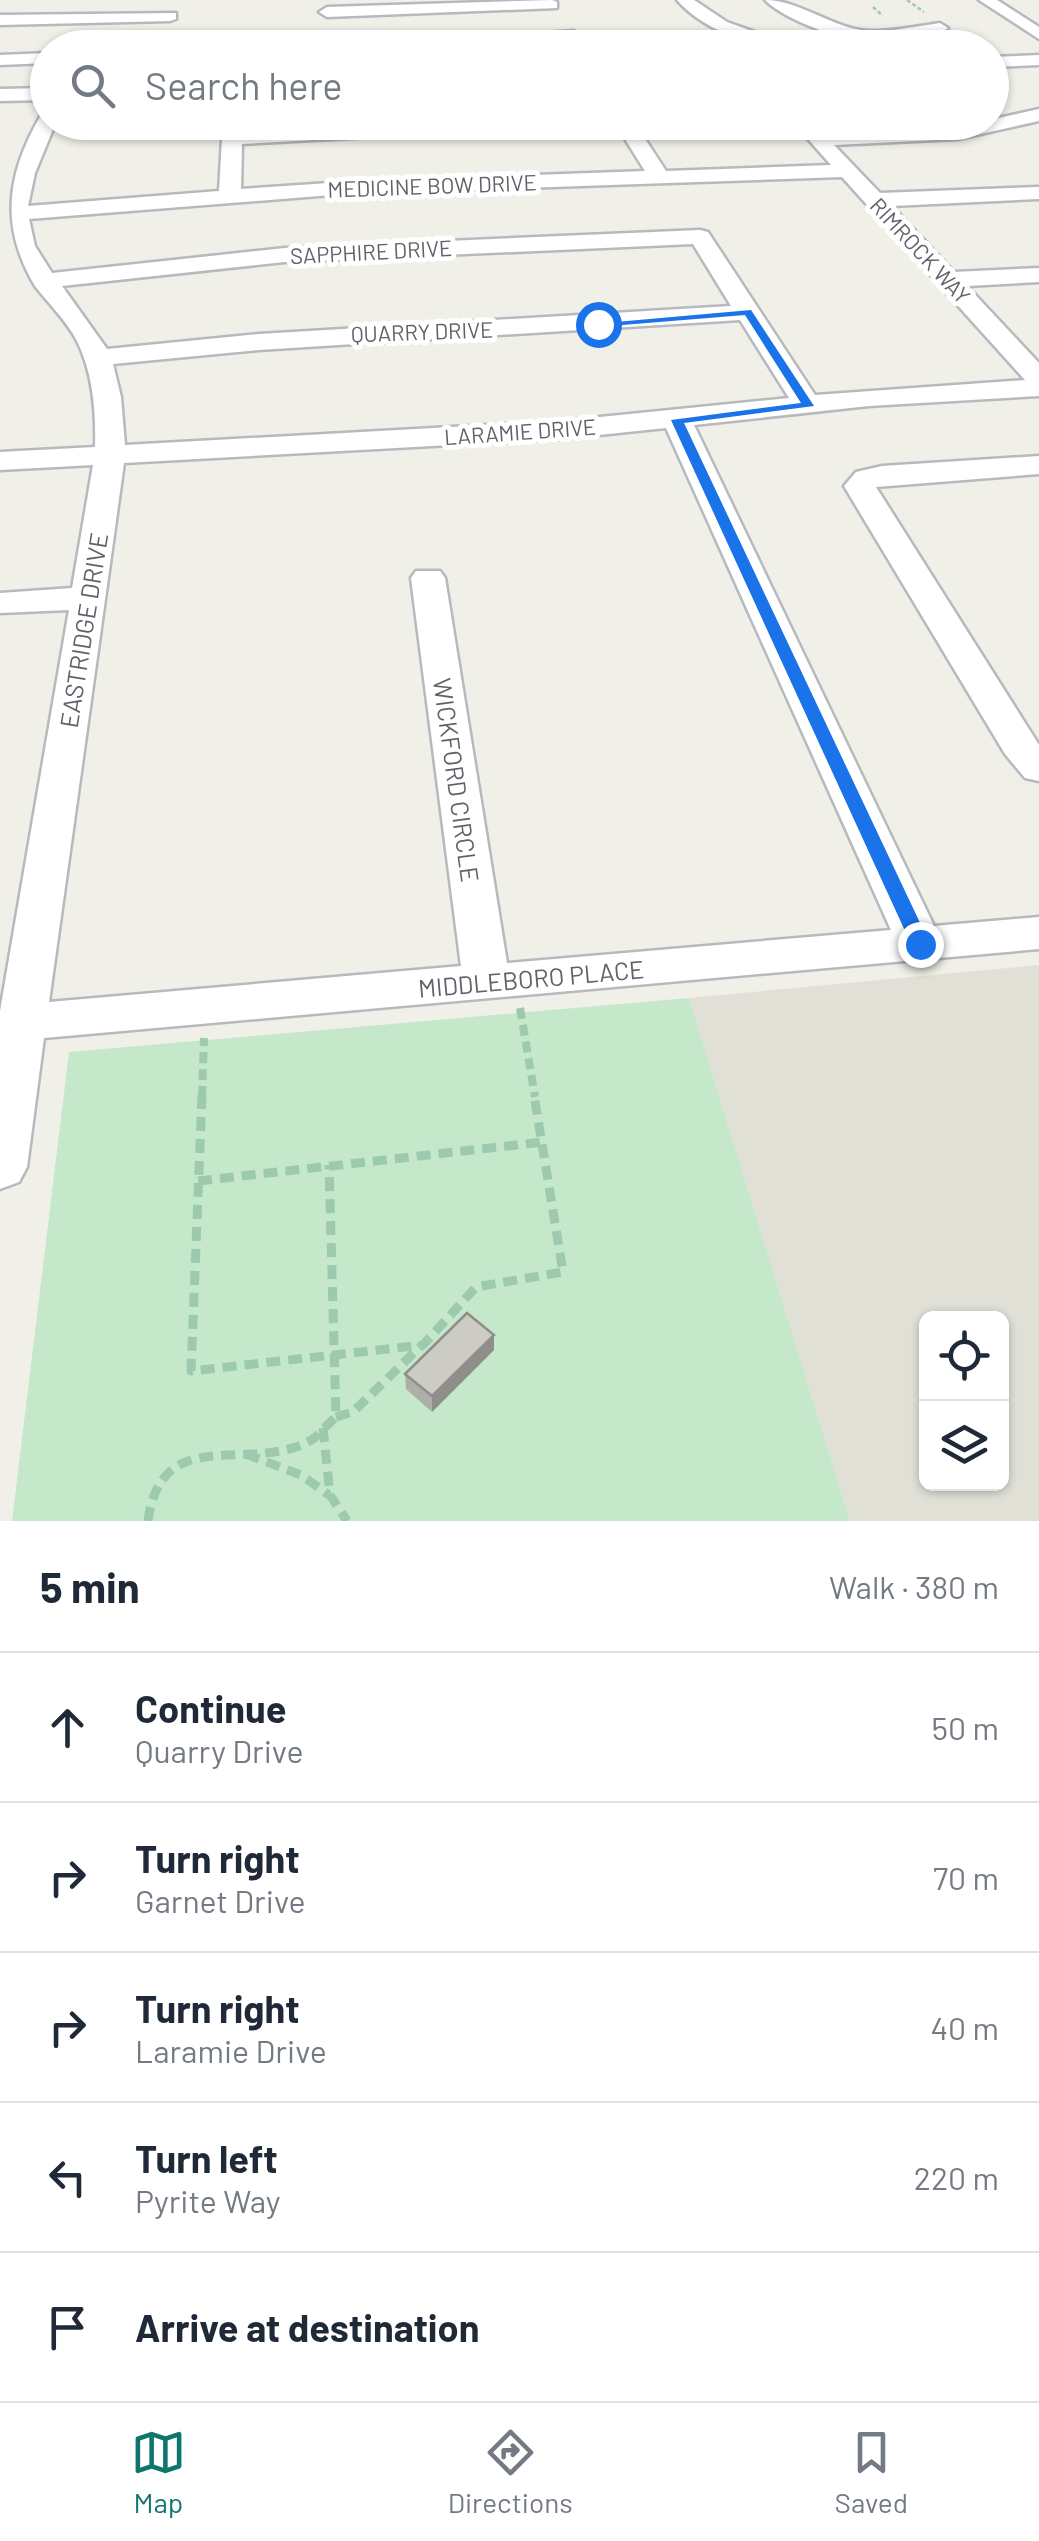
<!DOCTYPE html>
<meta charset="utf-8">
<style>
:root{--surface:#fff;--page:#f2f2f3;--text:#1f2937;--muted:#747a83;--line:#e0e1e3;--accent:#0f766e}
body{margin:0;font-family:Barlow,sans-serif;background:var(--page);color:var(--text)}
.controls{position:absolute;right:30px;bottom:30px;display:grid;overflow:hidden;border-radius:15px;box-shadow:0 2px 8px #0004}
.controls button{width:90px;height:90px;display:grid;place-items:center;padding:0;border:0;border-bottom:2px solid var(--line);background:var(--surface);color:var(--text);font:50px sans-serif}
.stop{position:absolute;width:30px;height:30px;margin:-22px;border:8px solid #1a73e8;border-radius:50%;background:#fff}
.stop.end{background:#1a73e8;border-color:#fff;box-shadow:0 2px 10px #0008}
.list{margin:0;padding:0;list-style:none}
h2{display:flex;justify-content:space-between;align-items:center;height:130px;margin:0;padding:0 40px;font-size:42px}
h2 small{font-size:32px;font-weight:400;color:var(--muted)}
.list li{display:grid;grid-template-columns:65px 1fr auto;gap:30px;align-items:center;box-sizing:border-box;height:150px;padding:0 40px;border-top:2px solid var(--line)}
.list b{display:block;font-size:38px;white-space:nowrap}
.list p{margin:0;font-size:32px;white-space:nowrap;color:var(--muted)}
.list em{font-size:32px;font-style:normal;color:var(--muted)}
.icon{flex:none;width:55px;height:55px;fill:none;stroke:currentColor;stroke-width:2;stroke-linecap:round;stroke-linejoin:round}
.map{position:relative;flex:none;width:1039px;height:1521px;overflow:hidden}
.search{position:absolute;background:var(--surface);box-shadow:0 2px 8px #0004;left:30px;right:30px;top:30px;height:110px;display:flex;align-items:center;gap:25px;box-sizing:border-box;padding:0 35px;border-radius:55px;color:var(--muted);font-size:38px}
.sheet{height:880px;background:var(--surface)}
nav{display:flex;justify-content:space-around;align-items:center;box-sizing:border-box;height:140px;border-top:2px solid var(--line);background:var(--surface);font-size:28px;color:var(--muted)}
nav a{display:grid;justify-items:center;gap:5px}
nav .on{color:var(--accent)}
.map>svg:first-child{display:block}
.education{fill:#e1e0d6;fill-rule:evenodd}
.green{fill:#c4e8c9}
.lines{fill:none;stroke-linecap:round;stroke-linejoin:round}
.minor-casing{stroke:#b8b9be;stroke-width:5}
.path-far2{stroke:#9dc9af;stroke-width:2.5;stroke-dasharray:4 2.5;stroke-linecap:butt}
.path-far1{stroke:#9dc9af;stroke-width:8;stroke-dasharray:11 6;stroke-linecap:butt}
.path{stroke:#9dc9af;stroke-width:9;stroke-dasharray:14 8;stroke-linecap:butt}
.minor{fill:#fff;fill-rule:evenodd}
.wall{fill:#afafa9}
.shaded-wall{fill:#8f8e89}
.building{fill:#cccbc4;stroke:#8f8e89;stroke-width:2.5}
.route{fill:#1a73e8}
.labels{text-anchor:middle;dominant-baseline:central;stroke-width:10;stroke-linejoin:round;paint-order:stroke}
.far-street-label{font-size:22px;fill:#5f6268;stroke:#fff}
.street-label{font-size:25px;fill:#5f6268;stroke:#fff}
</style>
<div class="map">
<svg width="1039" height="1521" viewBox="0 0 1039 1521">
<rect width="100%" height="100%" fill="#f1f0e8"/>
<path class="education" d="M1039 965V1521H850L689 998ZM926 1318H1002V1484H926Z"/>
<polygon class="green" points="689,998 850,1521 12,1521 69,1052"/>
<g class="lines">
<defs>
<g id="minor">
<polygon points="552,0 557,2 557,8 327,17 319,12 327,7"/>
<path d="M677 0H694L727 22 800 48C757 48 706 33 677 0Z"/>
<path d="M765 0C800 0 833 29 869 31 892 32 918 26 940 23L948 28 940 33 888 39 901 48C867 48 790 25 765 0Z"/>
<polygon points="979,0 997,0 1039,27 1039,39"/>
<polygon points="176,13 176,19 170,21 0,25 0,15"/>
<polygon points="574,31 582,36 580,40 472,48 377,48 385,43"/>
<polygon points="48,53 48,63 0,65 0,55"/>
<polygon points="1039,55 1039,65 992,67 992,57"/>
<polygon points="48,88 48,100 0,101 0,89"/>
<path d="M1039 109V121L958 139 834 145 880 193 1039 187V199L892 206 954 272 1039 268V282L967 286 1039 363V396L869 406 694 425 934 926 1039 917V949L44 1038 27 1167 19 1182 0 1189V1011L69 610 0 613V593L72 588 93 465 0 470V452L95 447C96 411 93 373 77 341 66 320 49 304 35 286 0 227 6 175 41 115L48 113V122H56L35 173 28 206 219 191 222 139 232 133 388 124 634 122 666 171 831 165 793 122H813L824 134 958 127ZM620 131 645 171 344 182 241 189 242 144 388 136ZM842 177 1025 380 815 395 708 232 700 230 285 248 52 273 35 246 29 219 344 194ZM693 244 731 306 259 334 107 349 62 286 285 262ZM740 320 789 398 560 421 125 445 121 397 113 364 259 350ZM666 428 891 930 507 963 445 578 440 571H416L411 578 461 966 49 1002 124 463 560 439Z"/>
<polygon points="1039,456 1039,474 876,487 1039,745 1039,781 1025,778 1005,754 844,486 856,472 882,466"/>
</g>
</defs>
<use href="#minor" class="minor-casing"/>
<g class="path-far2">
<polyline points="907,0 924,12"/>
<polyline points="873,7 883,16"/>
</g>
<g class="path-far1">
<polyline points="520,1008 535,1097"/>
<polyline points="202,1097 204,1038"/>
</g>
<g class="path">
<polyline points="202,1095 191,1371 423,1345 476,1287 563,1272 534,1095"/>
<polyline points="198,1181 543,1142"/>
<polyline points="336,1417 353,1412 422,1345"/>
<polyline points="323,1428 330,1495 347,1521"/>
<polyline points="246,1454 301,1475 329,1495"/>
<path d="M148 1521C161 1424 244 1472 306 1443 318 1438 326 1425 336 1417L329 1165"/>
</g>
<use href="#minor" class="minor"/>
</g>
<polygon class="wall" points="494,1335 494,1350 432,1412 406,1389 405,1374"/>
<polygon class="shaded-wall" points="494,1335 494,1350 432,1412 432,1396"/>
<polygon class="building" points="467,1313 494,1335 432,1396 405,1374"/>
<polygon class="route" points="751,310 814,406 684,423 930,944 920,951 911,944 671,420 801,403 745,315 598,327 593,324"/>
<g class="labels">
<g class="far-street-label">
<text transform="translate(432 185) rotate(-2)">MEDICINE BOW DRIVE</text>
<text transform="translate(921 250) rotate(47)">RIMROCK WAY</text>
<text transform="translate(371 251) rotate(-3)">SAPPHIRE DRIVE</text>
<text transform="translate(422 331) rotate(-2)">QUARRY DRIVE</text>
<text transform="translate(520 431) rotate(-4)">LARAMIE DRIVE</text>
</g>
<g class="street-label">
<text transform="translate(83 630) rotate(-81)">EASTRIDGE DRIVE</text>
<text transform="translate(457 780) rotate(82)">WICKFORD CIRCLE</text>
<text transform="translate(531 978) rotate(-5)">MIDDLEBORO PLACE</text>
</g>
</g>
</svg>
<div class="controls">
<button><svg class="icon" aria-label="locate" viewBox="0 0 24 24"><circle cx="12" cy="12" r="6"/><path d="M12 2v4M12 18v4M2 12h4M18 12h4"/></svg></button>
<button><svg class="icon" aria-label="layers" viewBox="0 0 24 24"><path d="M12 4l9 5-9 5-9-5zM3 14l9 5 9-5"/></svg></button>
</div>
<div class="stop" style="left:598px;top:324px"></div>
<div class="stop end" style="left:920px;top:944px"></div>
<div class="search"><svg class="icon" aria-label="search" viewBox="0 0 24 24"><circle cx="10" cy="10" r="6"/><path d="M15 15l6 6"/></svg>Search here</div>
</div>
<section class="sheet">
<h2>5 min<small>Walk · 380 m</small></h2>
<ul class="list">
<li><svg class="icon" aria-label="ahead" viewBox="0 0 24 24"><path d="M12 20V5M6 11l6-6 6 6"/></svg><div><b>Continue</b><p>Quarry Drive</p></div><em>50 m</em></li>
<li><svg class="icon" aria-label="right" viewBox="0 0 24 24"><path d="M7 20v-9h11M14 6l5 5-5 5"/></svg><div><b>Turn right</b><p>Garnet Drive</p></div><em>70 m</em></li>
<li><svg class="icon" aria-label="right" viewBox="0 0 24 24"><path d="M7 20v-9h11M14 6l5 5-5 5"/></svg><div><b>Turn right</b><p>Laramie Drive</p></div><em>40 m</em></li>
<li><svg class="icon" aria-label="left" viewBox="0 0 24 24"><path d="M17 20v-9H6M10 6l-5 5 5 5"/></svg><div><b>Turn left</b><p>Pyrite Way</p></div><em>220 m</em></li>
<li><svg class="icon" aria-label="arrive" viewBox="0 0 24 24"><path d="M6 21V4h12l-3 4 3 4H6"/></svg><div><b>Arrive at destination</b></div></li>
</ul>
</section>
<nav>
<a class="on"><svg class="icon" aria-label="map" viewBox="0 0 24 24"><path d="M3 6l6-2 6 2 6-2v14l-6 2-6-2-6 2zM9 4v14M15 6v14"/></svg>Map</a>
<a><svg class="icon" aria-label="directions" viewBox="0 0 24 24"><path d="M12 3l9 9-9 9-9-9zM9 14v-3h6M13 9l2 2-2 2"/></svg>Directions</a>
<a><svg class="icon" aria-label="saved" viewBox="0 0 24 24"><path d="M7 4h10v16l-5-4-5 4z"/></svg>Saved</a>
</nav>
